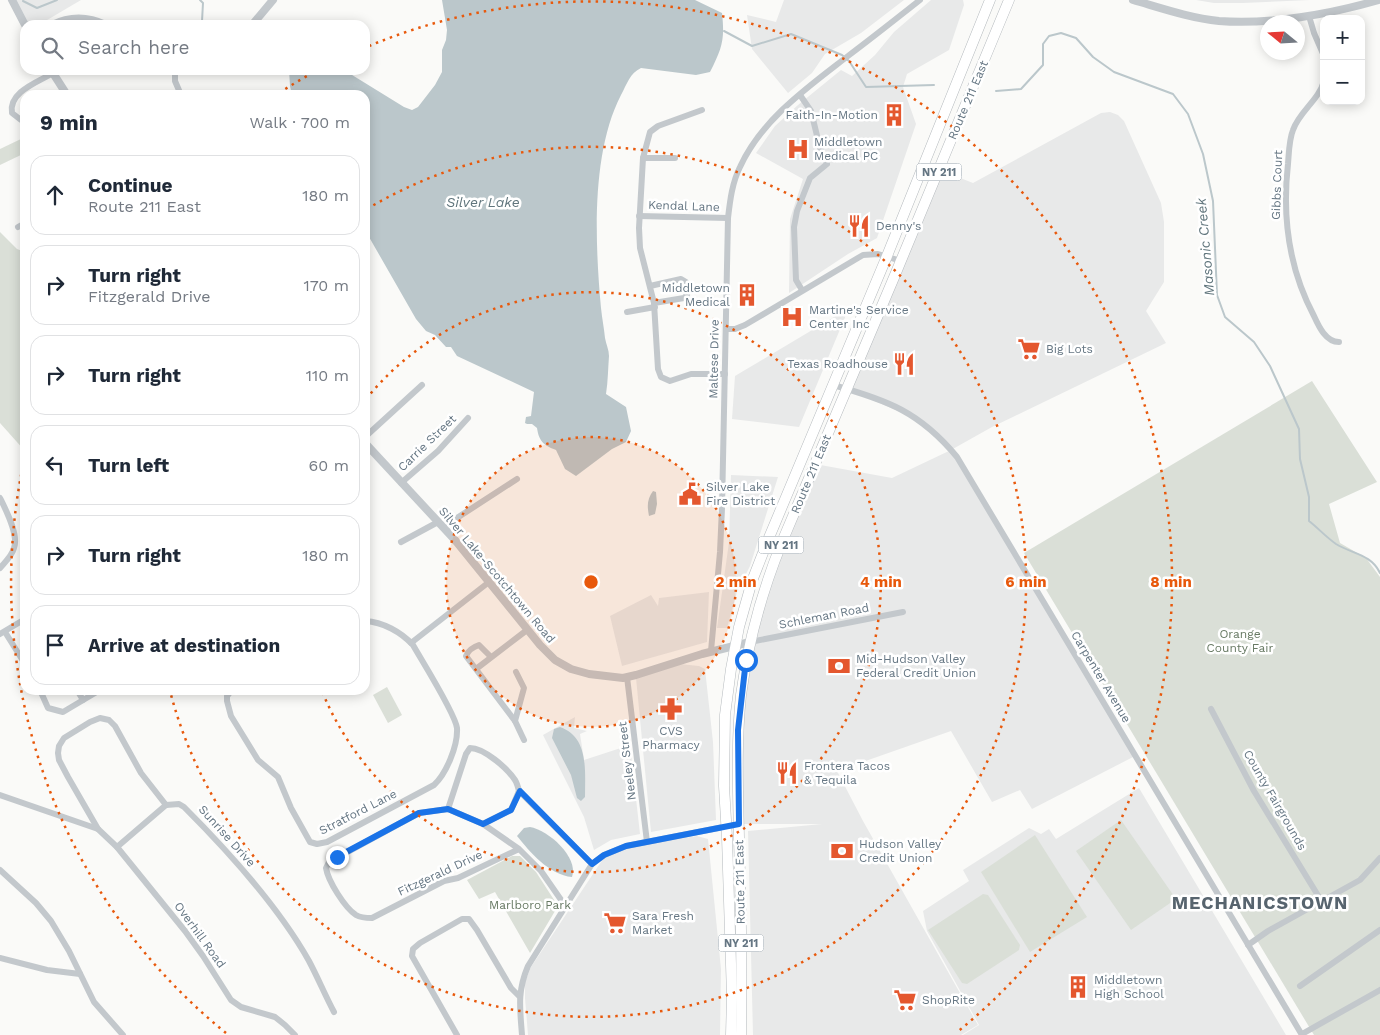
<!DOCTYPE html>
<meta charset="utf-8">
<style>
:root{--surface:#fff;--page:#f2f2f3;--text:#1f2937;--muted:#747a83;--line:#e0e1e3}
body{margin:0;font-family:"Work Sans",sans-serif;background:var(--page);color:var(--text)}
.controls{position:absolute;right:15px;top:15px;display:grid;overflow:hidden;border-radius:10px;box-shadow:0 2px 12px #0003}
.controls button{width:45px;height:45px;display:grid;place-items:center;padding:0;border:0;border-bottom:1px solid var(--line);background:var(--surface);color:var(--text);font:25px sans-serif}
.compass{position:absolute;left:1260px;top:15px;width:45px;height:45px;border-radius:50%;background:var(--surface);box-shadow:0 2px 12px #0003;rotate:288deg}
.stop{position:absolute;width:15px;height:15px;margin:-11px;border:4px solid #1a73e8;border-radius:50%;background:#fff}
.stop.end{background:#1a73e8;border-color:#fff;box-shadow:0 1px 5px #0008}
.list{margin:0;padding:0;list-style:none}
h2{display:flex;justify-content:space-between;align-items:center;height:65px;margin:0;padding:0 20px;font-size:21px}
h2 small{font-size:16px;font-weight:400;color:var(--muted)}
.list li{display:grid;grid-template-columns:32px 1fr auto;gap:15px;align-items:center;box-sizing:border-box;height:80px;margin:0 10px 10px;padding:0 10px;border:1px solid var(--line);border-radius:15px}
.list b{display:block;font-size:19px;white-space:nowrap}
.list p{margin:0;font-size:16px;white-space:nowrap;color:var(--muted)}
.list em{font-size:16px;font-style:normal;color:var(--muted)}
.icon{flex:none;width:28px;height:28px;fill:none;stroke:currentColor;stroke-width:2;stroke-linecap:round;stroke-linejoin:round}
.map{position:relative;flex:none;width:1380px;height:1035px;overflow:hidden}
.search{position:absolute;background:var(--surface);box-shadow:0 2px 12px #0003;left:20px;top:20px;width:350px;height:55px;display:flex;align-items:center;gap:12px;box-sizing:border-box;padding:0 18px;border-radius:15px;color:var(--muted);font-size:19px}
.panel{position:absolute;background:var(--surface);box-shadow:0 2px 12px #0003;left:20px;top:90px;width:350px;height:605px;border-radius:15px}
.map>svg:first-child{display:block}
.built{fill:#e8e9e9}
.green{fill:#dadfd7}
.water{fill:#bbc7cb}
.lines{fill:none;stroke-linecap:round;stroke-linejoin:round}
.stream{stroke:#bbc7cb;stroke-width:2}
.primary-casing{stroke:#b5babe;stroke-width:11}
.minor{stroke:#c3c8cc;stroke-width:6}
.tertiary{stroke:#c3c8cc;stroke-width:8}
.primary{stroke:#fff;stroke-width:10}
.route{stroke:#1a73e8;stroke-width:6}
.ring{fill:none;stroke:#e8590c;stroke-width:2.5;stroke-dasharray:2.5 5}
.labels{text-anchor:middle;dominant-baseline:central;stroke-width:5;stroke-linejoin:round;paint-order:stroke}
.shield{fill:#fff;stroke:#939fa8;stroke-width:1}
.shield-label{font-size:11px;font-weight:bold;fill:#657683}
.street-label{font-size:12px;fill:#657683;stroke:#fff}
.poi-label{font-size:12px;fill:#657683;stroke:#fff;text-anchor:start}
.park-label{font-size:12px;fill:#687a64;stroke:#fff}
.water-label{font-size:14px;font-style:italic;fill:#60757c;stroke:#fff}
.district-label{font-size:18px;font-weight:bold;letter-spacing:1px;fill:#57646e;stroke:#fff}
.centre{fill:#e8590c;stroke:#fff;stroke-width:2.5}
.ring-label{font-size:15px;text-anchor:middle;font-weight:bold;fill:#e8590c;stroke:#fff;stroke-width:5;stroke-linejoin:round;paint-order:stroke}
</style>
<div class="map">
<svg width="1380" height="1035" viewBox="0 0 1380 1035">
<rect width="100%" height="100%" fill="#fafaf8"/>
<g class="built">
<polygon points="11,0 81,0 42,23 25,24"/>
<polygon points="784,0 904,0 861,33 825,54 812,73 788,93 752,49 747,15 776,22"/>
<polygon points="931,0 963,0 964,5 949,50 907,74 903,87 916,124 877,238 848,254 789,293 790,219 803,179 756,153 775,126 798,105 841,70 852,76 875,55 894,32"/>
<polygon points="1196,0 1310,0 1243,3 1214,3"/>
<polygon points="1110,112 1118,115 1124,121 1161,203 1164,222 1164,282 1146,311 1166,343 992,427 951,450 1135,756 1032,809 1020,790 992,802 951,731 837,771 863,821 978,1025 961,1035 753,1035 748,831 822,824 739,824 739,714 750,642 815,464 892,478 951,450 921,421 847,389 940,170 973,183 1101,113"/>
<polygon points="849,308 799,427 732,419 735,376"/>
<polygon points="731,475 778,477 750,566 737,592 727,628 717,628 729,542"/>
<polygon points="709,592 707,642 622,666 610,616 651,595 658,606 659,598"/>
<polygon points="680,664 699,666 705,669 713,742 716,820 651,832 636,678"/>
<polygon points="575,717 574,728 587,731 580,734 584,760 630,745 640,834 611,840 594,850 584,817 543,735"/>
<polygon points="1139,788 1286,1035 963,1035 979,1025 927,931 923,911 969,881 963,870 1029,828 1041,834 1049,829 1056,839"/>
<polygon points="697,836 708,839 721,969 720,1035 528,1035 525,998 525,982 531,967 607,853 632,846"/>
</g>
<g class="green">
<polygon points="23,138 25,153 0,165 0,149"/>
<polygon points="0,232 17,249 25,252 25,451 0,423"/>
<polygon points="1312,381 1377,482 1329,504 1340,543 1366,558 1380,577 1380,1035 1314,1035 1024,553"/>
<polygon points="387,687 402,715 388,723 373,695"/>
<polygon points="1121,820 1176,899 1131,930 1076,851"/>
<polygon points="1035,835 1087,917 1030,952 981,872"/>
<polygon points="512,856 520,856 536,872 558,906 530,953 495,892 479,899 467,880"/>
<polygon points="983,894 988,895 1020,945 1019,950 967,984 962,983 928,930"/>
</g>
<g class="water">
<path d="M442 0H695L722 13C725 40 722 48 710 72L696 75 641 68C630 73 627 84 621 95 591 153 595 243 601 308 602 318 604 328 605 338 606 344 609 350 609 356 608 369 608 381 606 394L626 407 631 431 626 442 612 449 576 476 565 469 556 450C543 445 539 441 537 428L532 424H527L525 423 526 417 531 416 534 392 457 356 451 347H446L435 335 426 331 416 319 365 230V95H292L290 86 289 70H344L404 107 412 110 418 107 435 85 442 72V50L446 40 447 30Z"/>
<path d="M653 491 656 492 657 504 655 514 649 516C647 506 647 499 653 491Z"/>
<path d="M560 727C589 737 585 771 585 797L581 801 577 798 571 775 552 738 554 729Z"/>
<path d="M530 827C548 830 579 857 572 877 549 875 530 852 517 836L524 828Z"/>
</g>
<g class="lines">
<g class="stream">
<polyline points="200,0 203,3 202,21 203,25"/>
<polyline points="23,1 37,8 57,0"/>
<polyline points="241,25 243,24"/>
<polyline points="724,31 752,46 791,34 842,55 849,61 866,87 934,85"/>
<path d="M996 91 1021 89 1043 65V44L1049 36 1061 33 1076 38 1093 57 1114 72 1173 94 1188 114 1203 154 1213 201 1217 295 1225 317 1254 342 1270 366 1299 429 1300 459 1309 497V521C1318 528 1326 537 1336 544 1352 554 1371 554 1380 573"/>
</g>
<defs>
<g id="primary">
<polyline points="731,1035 732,996 727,837 724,786 725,715 731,669 739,627 752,581 768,540 887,256 990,0"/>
<path d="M741 1035C742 969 741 904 739 838 738 790 736 743 741 695 748 642 762 591 782 542L895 275 1009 0"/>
</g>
</defs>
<use href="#primary" class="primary-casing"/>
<g class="minor">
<polyline points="1309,16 1314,33 1324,56"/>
<polyline points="175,70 175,81 181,95"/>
<path d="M1324 81C1319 100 1299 112 1293 130 1289 140 1289 152 1288 164 1282 217 1289 269 1314 316 1319 327 1326 342 1339 342"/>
<polyline points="800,95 811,111 820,148 827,164 810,178 797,211 794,227 796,280 802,290"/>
<polyline points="702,110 658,126 650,132 643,158 639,228 640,248 654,303 658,369 661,377 670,381 691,374 725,374"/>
<path d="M25 121 21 120 12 113C8 92 38 82 53 73"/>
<polyline points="643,158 675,158"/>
<polyline points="639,216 728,218"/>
<polyline points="18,227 25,223"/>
<polyline points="650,286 681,279 686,282 687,295 684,298 654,303"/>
<polyline points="627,312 655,307"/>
<polyline points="726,329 735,329 745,325 863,255 878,254 901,261"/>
<path d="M833 385C887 400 920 412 957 457L1302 1035"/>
<polyline points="365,437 422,385"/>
<polyline points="401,483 438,451 468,418"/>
<path d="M0 498C6 510 19 535 14 548 12 556 5 562 0 568"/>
<polyline points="443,527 517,479"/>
<polyline points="401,542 438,522"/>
<polyline points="5,632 25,664"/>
<polyline points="0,634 25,619"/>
<polyline points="750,642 903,612"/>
<polyline points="411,643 489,582"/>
<path d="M711 651 720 552 722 508 728 218C730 201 732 183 740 167 762 119 808 87 848 56 872 38 896 19 920 0"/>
<path d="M491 657 479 645C473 647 468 651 466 656L515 721"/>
<polyline points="476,669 527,630"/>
<polyline points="516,672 524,688 515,721 524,740"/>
<polyline points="627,677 647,842"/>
<polyline points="40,690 48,708 63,712 100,690"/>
<polyline points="77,690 83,700"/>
<path d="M232 690 227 696V701L231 716 258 760 278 777 291 808 310 842 317 844 327 842 434 785C446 774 458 746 457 728 455 713 422 661 413 645 401 632 383 622 365 621"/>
<polyline points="1211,709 1254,791 1322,902"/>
<polyline points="519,791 592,864"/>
<polyline points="0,795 98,829"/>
<polyline points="166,805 141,773 115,726 109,720 100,718 90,722 64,738 59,746 58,753 59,760 68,777 98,829 117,847 185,931 203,956 231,1000 241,1007 275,1017 285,1025 295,1035"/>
<path d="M166 805 179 804 184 807C228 851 278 906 309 961 318 978 325 995 334 1012"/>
<path d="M448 809 466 754 470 748C484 748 507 768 515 780 517 783 518 787 519 791L511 810 483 824"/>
<polyline points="117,847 166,805"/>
<path d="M519 849 458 878 444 881 372 918C366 918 361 918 356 915 345 908 328 881 326 868L329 862 419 813 448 809 483 824 519 849 541 871 566 907"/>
<polyline points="0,870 36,903 51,921 69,951 94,1002 123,1035"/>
<polyline points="1248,945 1268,931 1360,880 1380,858"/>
<polyline points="0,958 47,970 80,974"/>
<polyline points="1300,986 1380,930"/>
<polyline points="1302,1034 1380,990"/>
<polyline points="457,1035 412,956 413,949 420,943 462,919 469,919 477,930 511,988 519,996"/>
<path d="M522 1035C520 1008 517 992 528 966L592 864 604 855 626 846 739 824"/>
</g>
<g class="tertiary">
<polyline points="12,0 25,25"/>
<path d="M1133 0C1161 8 1190 18 1219 21 1270 25 1331 14 1379 0"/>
<path d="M52 25C70 16 87 16 106 25"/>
<polyline points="252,25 273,0"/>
<polyline points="51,70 67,95"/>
<polyline points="365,443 455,540 540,645 555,660 571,669 589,674 623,678 636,675 702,654 750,642"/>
</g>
<use href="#primary" class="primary"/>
</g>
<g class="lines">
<polyline class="route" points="337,857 419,813 448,809 483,824 511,810 520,791 592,864 604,855 626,846 739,824 738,730 746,660"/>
</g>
<circle cx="591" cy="582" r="145" fill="#e8590c" fill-opacity=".12"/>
<g class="ring">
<circle cx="591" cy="582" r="145"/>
<path d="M366 399A290 290 0 1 1 322 691"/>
<path d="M367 209A435 435 0 1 1 170 691"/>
<path d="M226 1033A580 580 0 0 1 25 456M279 93A580 580 0 0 1 314 72M369 46A580 580 0 0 1 956 1033"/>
</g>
<defs>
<symbol id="building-bare" viewBox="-9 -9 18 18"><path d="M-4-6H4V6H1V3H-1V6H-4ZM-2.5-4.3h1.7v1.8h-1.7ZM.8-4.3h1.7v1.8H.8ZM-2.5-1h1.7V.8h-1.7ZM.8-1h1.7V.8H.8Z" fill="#e4572e" stroke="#fff" stroke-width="2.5" paint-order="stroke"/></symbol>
<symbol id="hospital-bare" viewBox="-9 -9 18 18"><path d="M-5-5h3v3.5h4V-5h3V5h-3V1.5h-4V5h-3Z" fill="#e4572e" stroke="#fff" stroke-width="2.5" paint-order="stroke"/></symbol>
<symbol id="restaurant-bare" viewBox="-9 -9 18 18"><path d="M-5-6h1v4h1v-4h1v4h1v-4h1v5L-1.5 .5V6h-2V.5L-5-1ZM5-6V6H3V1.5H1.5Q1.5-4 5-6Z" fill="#e4572e" stroke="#fff" stroke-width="2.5" paint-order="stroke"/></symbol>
<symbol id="supermarket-bare" viewBox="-9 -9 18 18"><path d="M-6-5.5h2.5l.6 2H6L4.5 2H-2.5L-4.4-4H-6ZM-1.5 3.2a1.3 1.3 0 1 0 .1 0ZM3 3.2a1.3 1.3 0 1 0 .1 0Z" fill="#e4572e" stroke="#fff" stroke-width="2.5" paint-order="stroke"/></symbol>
<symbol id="civic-bare" viewBox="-9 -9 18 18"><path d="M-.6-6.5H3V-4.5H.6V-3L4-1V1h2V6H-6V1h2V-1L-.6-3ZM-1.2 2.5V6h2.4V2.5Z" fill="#e4572e" stroke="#fff" stroke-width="2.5" paint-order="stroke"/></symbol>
<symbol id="bank-bare" viewBox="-9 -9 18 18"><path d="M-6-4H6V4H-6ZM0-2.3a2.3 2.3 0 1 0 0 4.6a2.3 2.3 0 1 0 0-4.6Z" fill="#e4572e" stroke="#fff" stroke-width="2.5" paint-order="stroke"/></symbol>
<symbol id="pharmacy-bare" viewBox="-9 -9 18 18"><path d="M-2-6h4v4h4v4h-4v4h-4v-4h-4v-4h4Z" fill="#e4572e" stroke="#fff" stroke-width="2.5" paint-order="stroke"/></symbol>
</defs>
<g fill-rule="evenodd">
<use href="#building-bare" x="878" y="99" width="32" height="32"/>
<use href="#hospital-bare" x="782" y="133" width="32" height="32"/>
<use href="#restaurant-bare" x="843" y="210" width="32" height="32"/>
<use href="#building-bare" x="731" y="279" width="32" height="32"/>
<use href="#hospital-bare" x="776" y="301" width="32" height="32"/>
<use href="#supermarket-bare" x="1013" y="333" width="32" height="32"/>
<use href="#restaurant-bare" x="888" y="348" width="32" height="32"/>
<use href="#civic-bare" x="674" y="478" width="32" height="32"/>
<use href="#bank-bare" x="823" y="650" width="32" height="32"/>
<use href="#pharmacy-bare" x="655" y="693" width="32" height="32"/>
<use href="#restaurant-bare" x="771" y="757" width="32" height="32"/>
<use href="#bank-bare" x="826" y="835" width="32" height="32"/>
<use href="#supermarket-bare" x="599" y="907" width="32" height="32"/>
<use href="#building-bare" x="1062" y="971" width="32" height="32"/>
<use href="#supermarket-bare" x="889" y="984" width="32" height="32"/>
</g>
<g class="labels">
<g class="shield">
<rect x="916.5" y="163.5" width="45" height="17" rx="4"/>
<rect x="758.5" y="536.5" width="45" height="17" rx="4"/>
<rect x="718.5" y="934.5" width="45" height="17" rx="4"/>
</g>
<g class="shield-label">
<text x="939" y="172">NY 211</text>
<text x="781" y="545">NY 211</text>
<text x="741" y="943">NY 211</text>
</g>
<g class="street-label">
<text transform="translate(968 100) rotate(-67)">Route 211 East</text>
<text transform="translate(1277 185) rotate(-88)">Gibbs Court</text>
<text transform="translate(684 206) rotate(2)">Kendal Lane</text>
<text transform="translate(714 359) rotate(-89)">Maltese Drive</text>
<text transform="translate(427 443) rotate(-44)">Carrie Street</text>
<text transform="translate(811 474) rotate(-67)">Route 211 East</text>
<text transform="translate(497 575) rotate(50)">Silver Lake-Scotchtown Road</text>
<text transform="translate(824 616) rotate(-11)">Schleman Road</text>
<text transform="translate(1101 677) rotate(59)">Carpenter Avenue</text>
<text transform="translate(627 761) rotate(-97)">Neeley Street</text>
<text transform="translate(1275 800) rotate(60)">County Fairgrounds</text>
<text transform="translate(358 812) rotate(-27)">Stratford Lane</text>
<text transform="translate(227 836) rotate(48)">Sunrise Drive</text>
<text transform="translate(440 873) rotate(-25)">Fitzgerald Drive</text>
<text transform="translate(740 882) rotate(-91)">Route 211 East</text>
<text transform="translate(200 935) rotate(54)">Overhill Road</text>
</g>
<g class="poi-label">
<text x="878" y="115" text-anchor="end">Faith-In-Motion</text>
<text x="814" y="142">Middletown<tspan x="814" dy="14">Medical PC</tspan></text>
<text x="876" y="226">Denny's</text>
<text x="730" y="288" text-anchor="end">Middletown<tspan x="730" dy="14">Medical</tspan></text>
<text x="809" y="310">Martine's Service<tspan x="809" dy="14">Center Inc</tspan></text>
<text x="1046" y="349">Big Lots</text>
<text x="888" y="364" text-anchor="end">Texas Roadhouse</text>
<text x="706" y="487">Silver Lake<tspan x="706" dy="14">Fire District</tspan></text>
<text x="856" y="659">Mid-Hudson Valley<tspan x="856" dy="14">Federal Credit Union</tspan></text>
<text x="671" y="731" text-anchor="middle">CVS<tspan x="671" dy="14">Pharmacy</tspan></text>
<text x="804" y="766">Frontera Tacos<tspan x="804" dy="14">&amp; Tequila</tspan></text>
<text x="859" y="844">Hudson Valley<tspan x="859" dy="14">Credit Union</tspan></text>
<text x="632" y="916">Sara Fresh<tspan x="632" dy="14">Market</tspan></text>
<text x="1094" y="980">Middletown<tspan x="1094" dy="14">High School</tspan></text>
<text x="922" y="1000">ShopRite</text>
</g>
<g class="park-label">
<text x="1240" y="634">Orange<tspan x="1240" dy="14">County Fair</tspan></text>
<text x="530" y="905">Marlboro Park</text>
</g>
<g class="water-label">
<text x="483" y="202">Silver Lake</text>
<text transform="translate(1205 247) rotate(-95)">Masonic Creek</text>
</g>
<g class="district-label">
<text x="1260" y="902">MECHANICSTOWN</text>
</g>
</g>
<circle cx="591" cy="582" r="8" class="centre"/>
<g class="ring-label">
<text x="736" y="587">2 min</text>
<text x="881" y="587">4 min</text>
<text x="1026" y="587">6 min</text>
<text x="1171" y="587">8 min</text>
</g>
</svg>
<div class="controls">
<button>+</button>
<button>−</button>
</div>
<svg class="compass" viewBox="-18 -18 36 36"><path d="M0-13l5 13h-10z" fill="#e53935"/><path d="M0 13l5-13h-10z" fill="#747a83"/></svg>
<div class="stop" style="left:746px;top:660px"></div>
<div class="stop end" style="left:337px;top:857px"></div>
<div class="search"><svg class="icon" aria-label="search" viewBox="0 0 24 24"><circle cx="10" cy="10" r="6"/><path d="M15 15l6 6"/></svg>Search here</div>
<section class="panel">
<h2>9 min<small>Walk · 700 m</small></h2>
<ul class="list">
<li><svg class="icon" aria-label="ahead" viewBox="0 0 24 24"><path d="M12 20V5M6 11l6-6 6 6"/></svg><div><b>Continue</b><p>Route 211 East</p></div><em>180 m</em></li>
<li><svg class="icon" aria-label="right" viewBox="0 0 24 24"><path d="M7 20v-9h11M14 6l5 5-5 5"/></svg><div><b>Turn right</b><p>Fitzgerald Drive</p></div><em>170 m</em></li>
<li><svg class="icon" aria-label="right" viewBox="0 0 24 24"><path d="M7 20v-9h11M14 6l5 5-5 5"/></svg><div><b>Turn right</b></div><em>110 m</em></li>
<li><svg class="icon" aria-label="left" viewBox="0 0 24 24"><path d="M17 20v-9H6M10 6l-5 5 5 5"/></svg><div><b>Turn left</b></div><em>60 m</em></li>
<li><svg class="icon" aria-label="right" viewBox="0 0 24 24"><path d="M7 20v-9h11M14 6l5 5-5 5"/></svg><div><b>Turn right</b></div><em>180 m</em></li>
<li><svg class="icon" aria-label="arrive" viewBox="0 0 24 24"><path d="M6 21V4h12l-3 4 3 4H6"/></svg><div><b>Arrive at destination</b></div></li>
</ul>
</section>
</div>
